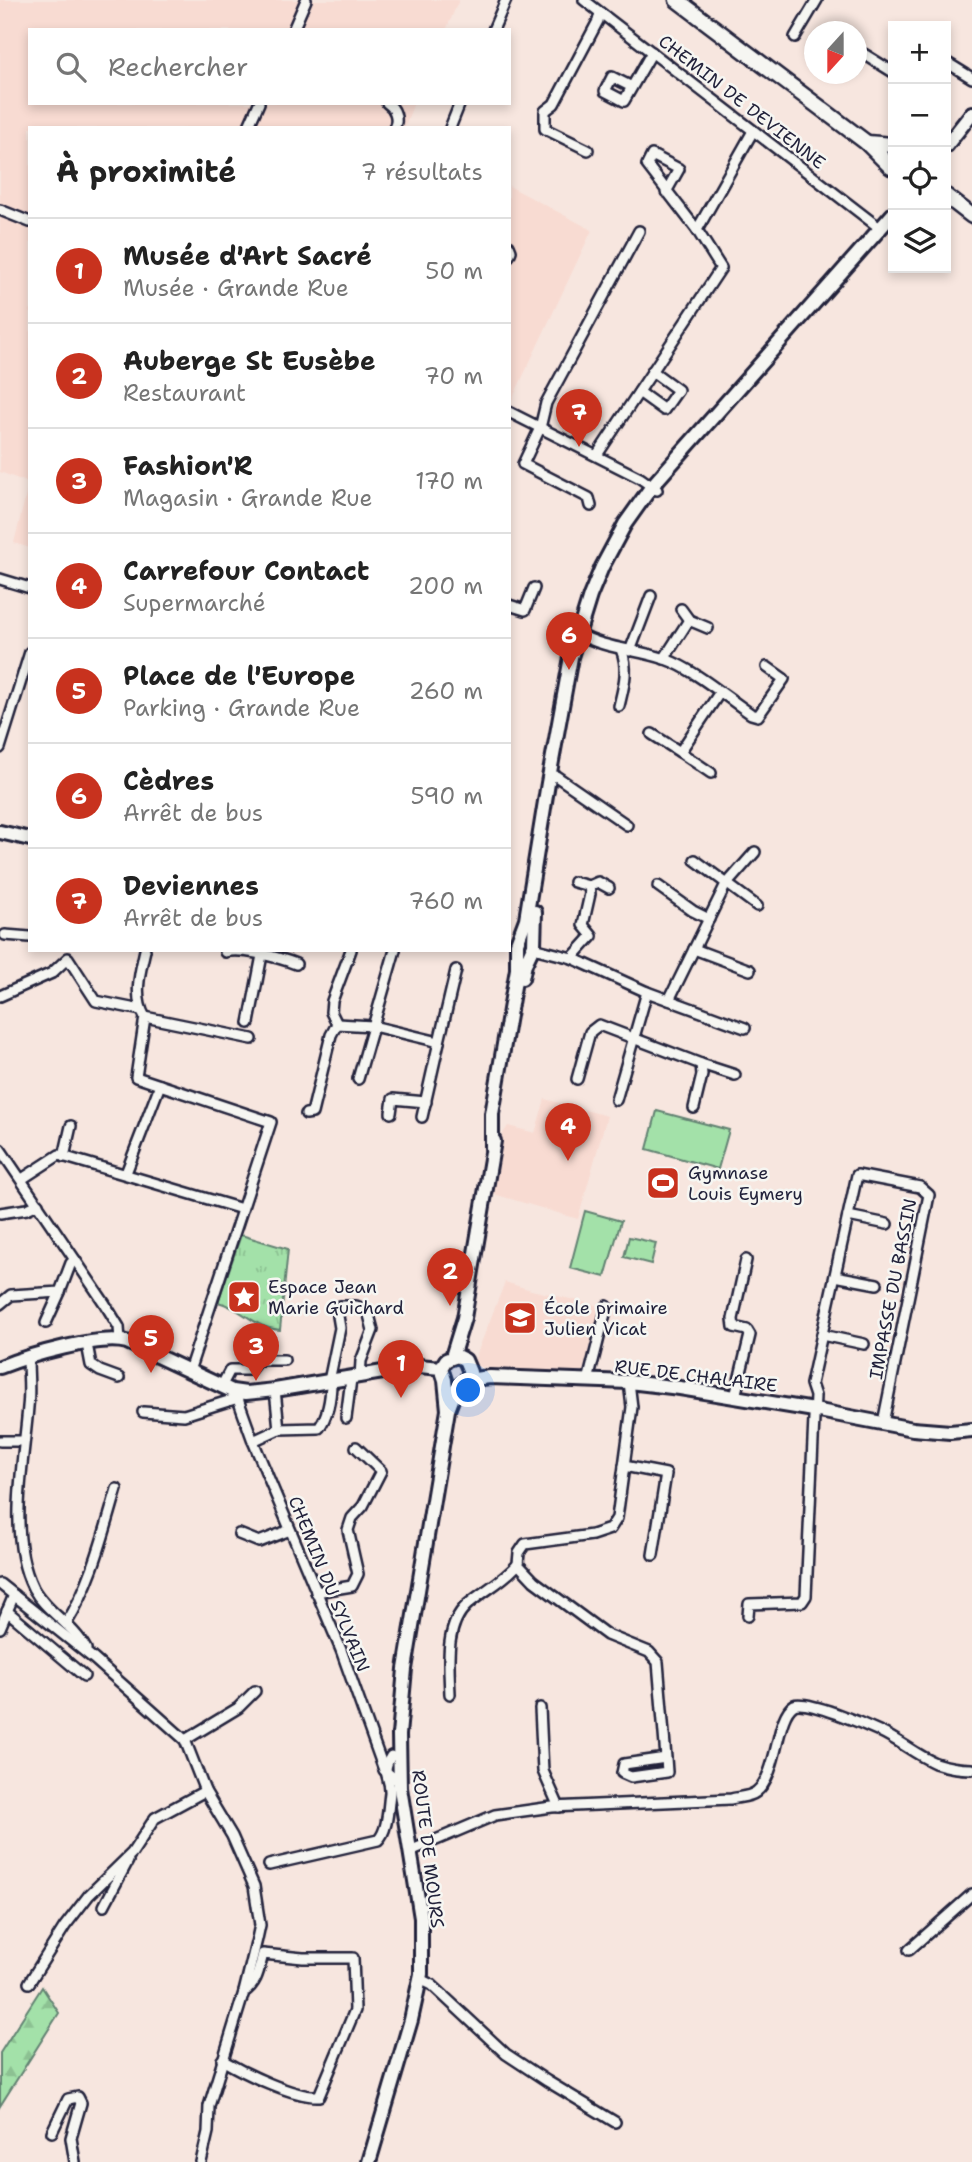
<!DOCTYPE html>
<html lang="fr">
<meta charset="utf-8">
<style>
:root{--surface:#fff;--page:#f2f2f2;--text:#222;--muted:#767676;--line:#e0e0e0;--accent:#c8321e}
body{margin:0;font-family:"Shantell Sans",sans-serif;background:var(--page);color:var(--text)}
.controls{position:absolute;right:21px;top:21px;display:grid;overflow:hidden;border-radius:0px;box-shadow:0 4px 10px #0003}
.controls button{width:63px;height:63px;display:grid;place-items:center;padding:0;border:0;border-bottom:2px solid var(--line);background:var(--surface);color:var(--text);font:35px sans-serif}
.compass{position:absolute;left:804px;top:21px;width:63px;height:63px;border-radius:50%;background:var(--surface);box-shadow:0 4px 10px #0003;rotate:201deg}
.you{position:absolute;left:469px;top:1391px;width:24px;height:24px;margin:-18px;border:5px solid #fff;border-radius:50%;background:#1a73e8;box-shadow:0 0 0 10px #1a73e833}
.badge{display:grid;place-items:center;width:46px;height:46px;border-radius:50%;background:var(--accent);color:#fff;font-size:23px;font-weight:700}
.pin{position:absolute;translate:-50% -58px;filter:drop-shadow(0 2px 4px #0008)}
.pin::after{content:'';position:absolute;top:37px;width:24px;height:21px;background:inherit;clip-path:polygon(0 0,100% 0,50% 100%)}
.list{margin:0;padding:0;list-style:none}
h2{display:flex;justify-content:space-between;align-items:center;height:91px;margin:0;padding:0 28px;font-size:30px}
h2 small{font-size:23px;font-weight:400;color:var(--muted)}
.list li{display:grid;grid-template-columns:46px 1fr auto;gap:21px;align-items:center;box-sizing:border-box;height:105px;padding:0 28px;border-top:2px solid var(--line)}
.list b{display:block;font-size:26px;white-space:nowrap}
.list p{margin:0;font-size:23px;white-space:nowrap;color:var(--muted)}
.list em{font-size:23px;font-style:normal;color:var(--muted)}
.icon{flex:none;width:38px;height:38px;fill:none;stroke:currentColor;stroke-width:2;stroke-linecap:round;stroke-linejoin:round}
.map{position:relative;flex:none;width:972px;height:2162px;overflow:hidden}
.search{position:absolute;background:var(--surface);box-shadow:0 4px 10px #0003;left:28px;top:28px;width:483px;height:77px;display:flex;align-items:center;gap:18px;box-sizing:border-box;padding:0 24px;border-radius:0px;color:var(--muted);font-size:26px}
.panel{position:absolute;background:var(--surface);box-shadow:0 4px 10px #0003;left:28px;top:126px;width:483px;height:826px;border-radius:0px}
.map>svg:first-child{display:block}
.built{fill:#f8dbd2}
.grass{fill:#a3e1a9;stroke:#628272;stroke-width:2}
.forest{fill:url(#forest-firs);stroke:#628272;stroke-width:2}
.park{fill:url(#park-tufts);stroke:#628272;stroke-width:2}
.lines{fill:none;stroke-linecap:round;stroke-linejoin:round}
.street-casing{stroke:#22223b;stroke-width:14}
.secondary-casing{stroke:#22223b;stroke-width:18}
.primary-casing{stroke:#22223b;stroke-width:19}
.street{stroke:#f6f6f2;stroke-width:9}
.secondary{stroke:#f6f6f2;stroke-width:12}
.primary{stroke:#f6f6f2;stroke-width:14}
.labels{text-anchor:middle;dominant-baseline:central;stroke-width:5;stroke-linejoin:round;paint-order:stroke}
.street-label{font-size:18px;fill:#22223b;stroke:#f6f6f2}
.poi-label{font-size:18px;fill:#22223b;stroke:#f6f6f2;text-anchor:start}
</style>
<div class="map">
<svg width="972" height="2162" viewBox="0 0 972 2162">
<defs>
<pattern id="forest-firs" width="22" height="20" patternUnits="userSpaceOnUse" patternTransform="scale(1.75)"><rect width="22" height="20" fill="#a3e1a9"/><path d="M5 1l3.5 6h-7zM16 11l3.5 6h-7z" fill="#8cc192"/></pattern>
<pattern id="park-tufts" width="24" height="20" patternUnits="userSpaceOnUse" patternTransform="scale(1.75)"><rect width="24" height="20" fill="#a3e1a9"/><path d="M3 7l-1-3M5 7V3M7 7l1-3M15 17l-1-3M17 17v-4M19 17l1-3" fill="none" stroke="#8cc192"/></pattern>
</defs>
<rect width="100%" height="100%" fill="#f7e6df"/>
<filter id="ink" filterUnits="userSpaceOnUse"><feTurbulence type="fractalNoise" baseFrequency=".0143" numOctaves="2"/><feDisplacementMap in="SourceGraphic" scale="14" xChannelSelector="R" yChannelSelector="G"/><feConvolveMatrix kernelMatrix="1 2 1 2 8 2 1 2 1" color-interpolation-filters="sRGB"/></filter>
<g filter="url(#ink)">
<g class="built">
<polygon points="0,0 459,0 446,30 30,30 30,103 414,103 404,128 30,128 30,548 14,543 29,483 0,472"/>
<polygon points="509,186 592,230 509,406"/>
<polygon points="545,1099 607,1116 578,1219 494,1194 500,1138 508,1126 535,1133"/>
<polygon points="505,1282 531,1290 601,1306 583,1371 526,1371 480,1367 474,1361"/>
</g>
<g class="grass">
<polygon points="657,1111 729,1130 718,1169 647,1149"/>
<polygon points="585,1211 621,1221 605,1277 570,1268"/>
</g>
<polygon class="forest" points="42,1987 59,2013 0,2106 0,2053"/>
<g class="park">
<path d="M241 1235 288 1249 280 1330C254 1328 244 1309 218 1302Z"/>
<polygon points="629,1237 656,1243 651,1264 624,1257"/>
</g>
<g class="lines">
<defs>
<g id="street">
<polyline points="584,0 881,229"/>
<polyline points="293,30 306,0"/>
<polyline points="493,30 506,0"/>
<polyline points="795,37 817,0"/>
<polyline points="864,54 893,72"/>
<polyline points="946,62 972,78"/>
<polyline points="632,87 612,77 605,91 624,101 652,52"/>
<path d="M387 103C395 108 399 119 394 128"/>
<polyline points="248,128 259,103"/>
<polyline points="450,128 460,103"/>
<polyline points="588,150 545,129 545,111 554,104 598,21 600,13"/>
<polyline points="666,192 679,169 652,155 647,165 697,230"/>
<polyline points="0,210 30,222"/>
<polyline points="509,246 511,251 509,256"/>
<polyline points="639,392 664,410 678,390 652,371"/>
<polyline points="509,412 640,478 657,490"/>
<polyline points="597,455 721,268 697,230 753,131"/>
<polyline points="591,506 589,498 523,464 540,428 546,403 639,231"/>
<polyline points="0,579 30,588"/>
<polyline points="509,605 525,610 534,588"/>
<polyline points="681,609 689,620 708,628"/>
<path d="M577 633C604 649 636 649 665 659 694 669 726 697 751 714L758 716 784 679 767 667"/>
<polyline points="630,651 651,596"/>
<polyline points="664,659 689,620"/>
<path d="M619 706C624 685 629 669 621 649"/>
<polyline points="652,734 680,752"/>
<polyline points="0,748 30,652"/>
<polyline points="711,773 680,752 720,692"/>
<polyline points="556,776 627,825"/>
<polyline points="695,860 757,906"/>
<polyline points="574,882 589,886 598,882 609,888"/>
<polyline points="658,886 693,911 709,919"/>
<polyline points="5,935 30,937"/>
<polyline points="533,948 572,958 647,992 745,1028"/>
<polyline points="694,949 750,970"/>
<path d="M145 950C140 972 133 997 145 1017L136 1077 271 1122 189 1371"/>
<path d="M225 952C240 947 281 958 296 964"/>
<polyline points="572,958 592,936 583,925 590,894 589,886"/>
<polyline points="0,996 52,973 68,958 96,1001 141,1010"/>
<polyline points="669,1000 725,886 755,852"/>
<polyline points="145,1017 252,1039"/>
<polyline points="249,1023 263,950"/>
<polyline points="337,1024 331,1012 332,1001 351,950"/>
<polyline points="701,1064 735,1075"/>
<polyline points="358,1079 395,950"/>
<polyline points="577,1079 590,1032 599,1025 701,1064 702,1075 694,1108"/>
<polyline points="616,1100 647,992"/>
<polyline points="391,1113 393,1099 426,1102"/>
<polyline points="306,1114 312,1113 331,1035 337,1024 373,1026 439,1042 456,970"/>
<polyline points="422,1117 439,1042"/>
<polyline points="0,1149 105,1304 119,1327 120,1340"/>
<polyline points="64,1157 71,1126"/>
<polyline points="126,1173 160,1085"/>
<polyline points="22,1179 59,1155 242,1209"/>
<polyline points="0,1213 27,1209 38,1204"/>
<polyline points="848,1216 887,1224"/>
<polyline points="835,1276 877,1284"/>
<polyline points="0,1304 11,1295 60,1292 71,1263 75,1260"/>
<polyline points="46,1323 60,1292"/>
<polyline points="822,1335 864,1344"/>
<polyline points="87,1344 91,1365 100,1371 119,1378"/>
<path d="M28 1358C28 1374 30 1391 28 1407 24 1461 7 1536 33 1588 46 1612 74 1625 86 1649"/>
<polyline points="329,1381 340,1328 338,1316 340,1306 356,1306 368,1311 373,1330 361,1361 360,1377"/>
<polyline points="588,1381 607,1306"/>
<polyline points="629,1382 632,1407 617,1518 610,1529 592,1535 525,1544 519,1553 518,1564 534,1581 607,1635 649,1652 658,1662 666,1758 624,1764 622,1773 631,1777 667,1772 666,1758"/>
<polyline points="222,1385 230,1370 250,1370 258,1360 284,1360"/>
<polyline points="238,1392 239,1402 253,1441 341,1650 384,1770 395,1779 400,1780"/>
<polyline points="735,1397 750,1335 747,1330 734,1327 733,1319 746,1260"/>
<polyline points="143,1412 184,1415 238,1398"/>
<polyline points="346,1418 351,1379"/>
<path d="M279 1429 319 1428C329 1414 331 1398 331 1381"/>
<polyline points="0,1441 23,1441"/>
<polyline points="253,1441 279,1429 275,1390"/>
<polyline points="624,1466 666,1474 653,1555"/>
<polyline points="239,1534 259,1542 290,1530"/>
<polyline points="0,1584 94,1659 185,1740 205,1791 232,1836 254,1886 260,1925 257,1939 244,1992 209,2106 208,2132 201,2162"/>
<polyline points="316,1592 352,1586 358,1574 348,1530 352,1518 363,1506 381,1471 356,1447"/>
<polyline points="7,1611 84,1676"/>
<polyline points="748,1616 749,1604 802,1602 806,1596 815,1396 811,1384 857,1175 920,1187 929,1195 883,1423"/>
<path d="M66 1624C92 1582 103 1536 117 1489"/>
<polyline points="0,1628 14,1595"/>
<path d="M450 1694C449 1666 444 1626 467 1605 484 1590 503 1582 518 1564"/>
<polyline points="540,1708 543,1771 559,1807"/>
<polyline points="185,1740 238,1708 255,1691"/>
<path d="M410 1851 495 1815 552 1807 731 1799C739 1797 750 1797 756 1792 779 1774 775 1717 794 1705 806 1699 866 1725 879 1731 899 1740 916 1755 935 1763 947 1767 960 1769 972 1769"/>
<path d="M269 1865 378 1840C388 1831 388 1807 390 1793 391 1776 380 1774 391 1756"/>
<polyline points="104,1906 128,1861"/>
<polyline points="909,1950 972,1894"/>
<polyline points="420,1979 432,1985 506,2054 547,2081 615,2122"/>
<polyline points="29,1983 65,1926 89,1895 132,1853 155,1818 205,1791"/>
<path d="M222 2060C244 2073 295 2098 319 2096L355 2010 353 1958H303L263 1954C259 1968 258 1983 244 1992"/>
<polyline points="52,2132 68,2099 78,2097 81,2103 71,2138 75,2162"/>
</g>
<g id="secondary">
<polyline points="946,146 972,113"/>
<polyline points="0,832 30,839"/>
<polyline points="522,978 525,964 534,945 535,912"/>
<polyline points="492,1148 492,1114 517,969 517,943 526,919 548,783 571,657 590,596 602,567 625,524 652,486 893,214"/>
<polyline points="452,1357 464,1318 494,1141"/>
<path d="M0 1367C27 1356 101 1334 127 1342L232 1391 246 1393 275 1390 419 1366 441 1368"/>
<polyline points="466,1380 490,1377 629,1382 680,1388 814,1410 913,1429 950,1432 972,1430"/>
<polyline points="369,2162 411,2020 421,1974 421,1918 400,1788 399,1735 405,1669 448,1410 456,1389 466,1380 470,1372 465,1360 457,1356 446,1360 441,1368 445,1380 448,1410"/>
</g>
<g id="primary">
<polyline points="677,0 867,143 891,167"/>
<polyline points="867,143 893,145"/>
<polyline points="946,196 972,216"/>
</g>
</defs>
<use href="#street" class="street-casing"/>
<use href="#secondary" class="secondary-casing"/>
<use href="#primary" class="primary-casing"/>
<use href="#street" class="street"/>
<use href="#secondary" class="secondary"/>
<use href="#primary" class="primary"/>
</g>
</g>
<defs>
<symbol id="stadium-square" viewBox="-11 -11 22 22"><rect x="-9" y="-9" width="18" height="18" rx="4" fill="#c8321e" stroke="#f6f6f2"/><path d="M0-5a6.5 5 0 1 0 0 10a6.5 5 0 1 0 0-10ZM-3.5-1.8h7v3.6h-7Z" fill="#fff"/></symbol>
<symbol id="sight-square" viewBox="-11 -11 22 22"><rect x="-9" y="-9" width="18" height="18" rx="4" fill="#c8321e" stroke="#f6f6f2"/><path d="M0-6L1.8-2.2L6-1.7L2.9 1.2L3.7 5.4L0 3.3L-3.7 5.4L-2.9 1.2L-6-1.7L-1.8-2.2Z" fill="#fff"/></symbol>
<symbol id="school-square" viewBox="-11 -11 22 22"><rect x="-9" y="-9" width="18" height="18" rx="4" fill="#c8321e" stroke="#f6f6f2"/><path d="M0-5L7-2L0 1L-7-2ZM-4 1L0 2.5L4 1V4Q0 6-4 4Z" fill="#fff"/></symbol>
</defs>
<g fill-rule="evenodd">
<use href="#stadium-square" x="644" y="1164" width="38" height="38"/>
<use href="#sight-square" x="225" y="1278" width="38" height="38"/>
<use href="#school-square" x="501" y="1299" width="38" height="38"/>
</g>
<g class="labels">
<g class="street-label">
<text transform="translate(742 102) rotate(38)">CHEMIN DE DEVIENNE</text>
<text transform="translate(893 1289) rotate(-79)">IMPASSE DU BASSIN</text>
<text transform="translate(696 1376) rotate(7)">RUE DE CHALAIRE</text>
<text transform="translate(329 1584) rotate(68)">CHEMIN DU SYLVAIN</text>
<text transform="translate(428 1849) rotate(83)">ROUTE DE MOURS</text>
</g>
<g class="poi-label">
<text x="688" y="1173">Gymnase<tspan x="688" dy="21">Louis Eymery</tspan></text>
<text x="268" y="1287">Espace Jean<tspan x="268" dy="21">Marie Guichard</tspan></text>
<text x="544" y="1308">École primaire<tspan x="544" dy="21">Julien Vicat</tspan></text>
</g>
</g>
</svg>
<div class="controls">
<button>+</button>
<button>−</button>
<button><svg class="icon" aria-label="locate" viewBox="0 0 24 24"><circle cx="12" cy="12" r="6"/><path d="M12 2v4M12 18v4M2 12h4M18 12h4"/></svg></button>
<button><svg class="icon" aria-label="layers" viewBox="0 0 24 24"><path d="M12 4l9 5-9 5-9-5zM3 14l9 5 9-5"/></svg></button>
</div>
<svg class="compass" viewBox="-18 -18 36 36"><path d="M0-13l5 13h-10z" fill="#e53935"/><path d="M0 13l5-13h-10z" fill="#767676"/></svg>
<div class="you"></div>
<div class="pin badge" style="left:401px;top:1398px">1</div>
<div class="pin badge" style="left:450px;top:1306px">2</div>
<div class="pin badge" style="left:256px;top:1381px">3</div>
<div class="pin badge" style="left:568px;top:1161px">4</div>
<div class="pin badge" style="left:151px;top:1373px">5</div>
<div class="pin badge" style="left:569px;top:670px">6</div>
<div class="pin badge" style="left:579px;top:447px">7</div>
<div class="search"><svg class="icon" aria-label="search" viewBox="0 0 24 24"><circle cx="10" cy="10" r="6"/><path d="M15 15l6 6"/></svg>Rechercher</div>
<section class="panel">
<h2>À proximité<small>7 résultats</small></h2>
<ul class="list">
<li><span class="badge">1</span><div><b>Musée d'Art Sacré</b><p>Musée · Grande Rue</p></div><em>50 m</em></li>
<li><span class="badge">2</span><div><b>Auberge St Eusèbe</b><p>Restaurant</p></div><em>70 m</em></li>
<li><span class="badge">3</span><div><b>Fashion'R</b><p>Magasin · Grande Rue</p></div><em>170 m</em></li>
<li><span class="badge">4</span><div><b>Carrefour Contact</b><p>Supermarché</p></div><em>200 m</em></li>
<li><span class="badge">5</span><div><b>Place de l'Europe</b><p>Parking · Grande Rue</p></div><em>260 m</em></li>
<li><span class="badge">6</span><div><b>Cèdres</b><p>Arrêt de bus</p></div><em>590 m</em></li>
<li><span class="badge">7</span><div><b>Deviennes</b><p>Arrêt de bus</p></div><em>760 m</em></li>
</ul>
</section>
</div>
